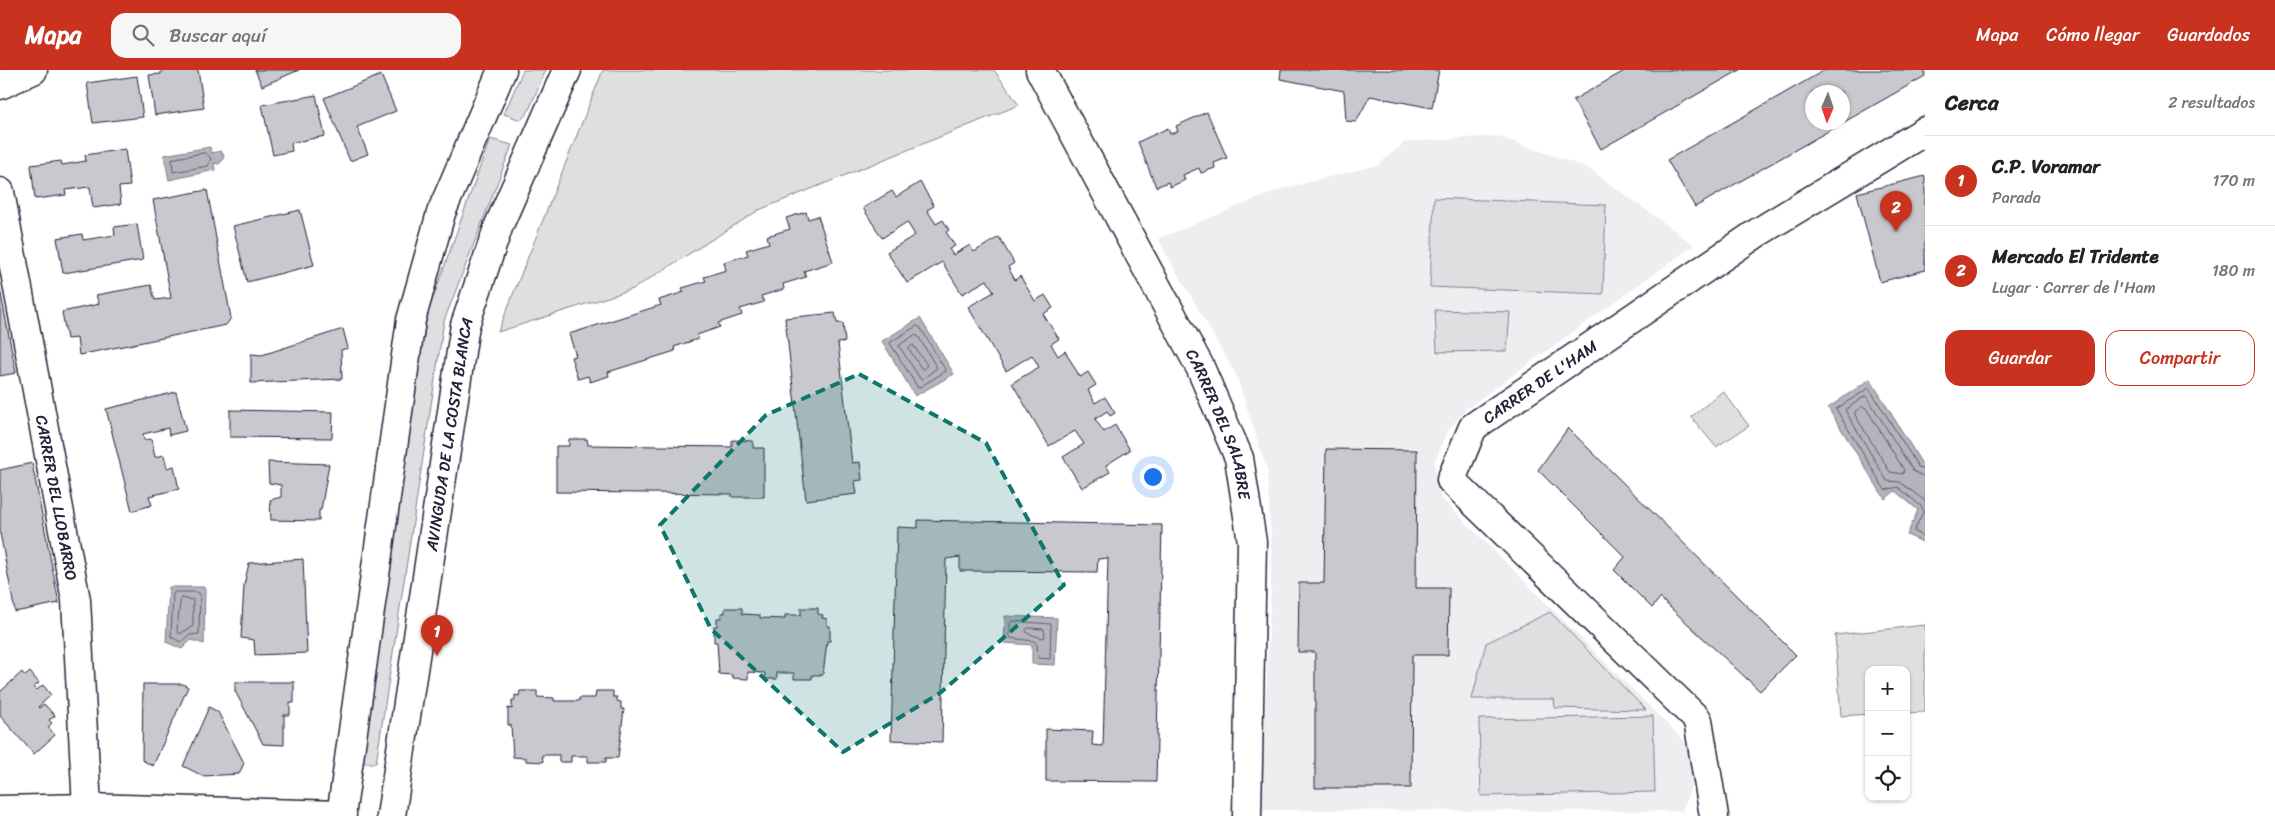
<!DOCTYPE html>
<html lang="es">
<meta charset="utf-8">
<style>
:root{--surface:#fff;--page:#f6f6f6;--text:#222;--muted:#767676;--line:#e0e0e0;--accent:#c8321e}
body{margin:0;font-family:Sriracha,sans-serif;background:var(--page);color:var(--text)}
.controls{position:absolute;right:15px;bottom:15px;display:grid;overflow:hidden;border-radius:10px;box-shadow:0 1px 4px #0004}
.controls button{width:45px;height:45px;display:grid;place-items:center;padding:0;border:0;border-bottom:1px solid var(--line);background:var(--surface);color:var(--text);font:25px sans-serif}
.compass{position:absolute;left:1805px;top:15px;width:45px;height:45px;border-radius:50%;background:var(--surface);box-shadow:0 1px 4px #0004;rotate:182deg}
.you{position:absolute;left:1152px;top:406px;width:18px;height:18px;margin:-12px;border:4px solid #fff;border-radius:50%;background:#1a73e8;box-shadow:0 0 0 8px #1a73e833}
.badge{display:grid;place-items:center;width:32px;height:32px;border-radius:50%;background:var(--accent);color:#fff;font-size:16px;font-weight:700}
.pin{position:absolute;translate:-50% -41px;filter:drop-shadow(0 1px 2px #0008)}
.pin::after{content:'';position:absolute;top:26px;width:18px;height:15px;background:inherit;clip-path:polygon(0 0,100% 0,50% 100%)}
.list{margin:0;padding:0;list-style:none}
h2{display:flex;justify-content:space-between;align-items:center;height:65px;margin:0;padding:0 20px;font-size:21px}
h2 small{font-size:16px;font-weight:400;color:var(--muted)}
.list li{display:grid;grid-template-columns:32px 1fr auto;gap:15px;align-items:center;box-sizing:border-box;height:90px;padding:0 20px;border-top:1px solid var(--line)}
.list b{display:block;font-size:19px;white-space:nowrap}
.list p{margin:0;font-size:16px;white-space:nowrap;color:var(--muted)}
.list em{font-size:16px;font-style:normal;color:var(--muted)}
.actions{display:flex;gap:10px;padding:15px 20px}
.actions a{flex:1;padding:11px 0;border:1px solid var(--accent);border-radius:15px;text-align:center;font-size:18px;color:var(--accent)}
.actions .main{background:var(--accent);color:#fff}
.icon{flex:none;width:28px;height:28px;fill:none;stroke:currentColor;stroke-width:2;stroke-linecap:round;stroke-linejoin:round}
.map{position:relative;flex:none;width:1925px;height:746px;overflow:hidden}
header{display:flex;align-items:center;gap:30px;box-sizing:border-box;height:70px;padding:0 25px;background:var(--accent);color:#fff}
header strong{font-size:24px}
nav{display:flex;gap:28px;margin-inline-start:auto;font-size:18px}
.search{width:350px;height:45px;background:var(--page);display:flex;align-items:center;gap:12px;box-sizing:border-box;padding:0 18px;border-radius:15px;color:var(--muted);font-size:19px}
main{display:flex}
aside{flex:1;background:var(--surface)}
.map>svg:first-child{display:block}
.built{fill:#eeeef1}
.green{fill:#dfdfe2;stroke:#80808e}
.water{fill:#b4b4bc;stroke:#7a7a88}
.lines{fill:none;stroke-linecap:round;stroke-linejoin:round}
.shore{stroke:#5c5c6f;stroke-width:1}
.building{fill:#c8c8cf;stroke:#22223b;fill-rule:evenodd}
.street-casing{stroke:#22223b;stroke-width:31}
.secondary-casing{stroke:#22223b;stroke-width:31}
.street{stroke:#fff;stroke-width:28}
.secondary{stroke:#fff;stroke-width:28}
.marked{fill:#0f766e;fill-opacity:0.2;stroke:#0f766e;stroke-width:4;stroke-dasharray:10 6;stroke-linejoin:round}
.labels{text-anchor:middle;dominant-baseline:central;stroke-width:4;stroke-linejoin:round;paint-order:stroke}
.street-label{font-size:16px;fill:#22223b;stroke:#fff}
</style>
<header>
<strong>Mapa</strong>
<div class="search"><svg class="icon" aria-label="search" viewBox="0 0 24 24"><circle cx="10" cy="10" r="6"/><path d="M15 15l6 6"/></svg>Buscar aquí</div>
<nav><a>Mapa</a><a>Cómo llegar</a><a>Guardados</a></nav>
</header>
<main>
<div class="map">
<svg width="1925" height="746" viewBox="0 0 1925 746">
<rect width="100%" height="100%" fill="#fff"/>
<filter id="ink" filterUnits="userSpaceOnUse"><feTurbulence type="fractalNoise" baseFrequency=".02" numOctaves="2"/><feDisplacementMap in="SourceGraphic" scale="10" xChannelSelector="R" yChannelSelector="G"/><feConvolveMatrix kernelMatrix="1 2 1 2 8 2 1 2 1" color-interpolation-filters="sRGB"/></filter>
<g filter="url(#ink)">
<polygon class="built" points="1497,66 1588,98 1694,175 1466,339 1446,363 1434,394 1441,428 1689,676 1696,703 1682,741 1261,740 1272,487 1267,399 1236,305 1158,169 1281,119 1378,95 1405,72"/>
<g class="green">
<polygon points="523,0 546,0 528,42 521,50 504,44"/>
<polygon points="603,0 994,0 1019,35 759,140 633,219 498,262"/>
<polygon points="490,69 512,75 444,251 376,693 358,693 427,245"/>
<polygon points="1434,128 1606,135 1603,224 1430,217"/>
<polygon points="1435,240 1510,242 1507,281 1437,282"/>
<polygon points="1723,321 1749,356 1716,377 1691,347"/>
<polygon points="1550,542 1646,640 1555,638 1554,629 1472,629 1486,573"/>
<polygon points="1925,555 1925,642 1906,643 1906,600 1869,600 1869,644 1841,646 1835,565"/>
<polygon points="1653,646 1655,722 1481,726 1479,649"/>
</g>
<g class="water">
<polygon points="210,77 211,83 221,81 224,86 223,90 219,94 214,93 215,100 169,110 164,85"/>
<polygon points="920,248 954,304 915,326 882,271"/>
<polygon points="1870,309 1925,399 1925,473 1907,465 1918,440 1895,421 1885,429 1828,338"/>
<polygon points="169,517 205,517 204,574 191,570 182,579 166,572"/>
<polygon points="1005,546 1057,548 1055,595 1032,594 1032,575 1004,573"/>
</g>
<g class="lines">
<g class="shore">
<polygon points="205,83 211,88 208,96 173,102 172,89"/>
<polygon points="917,256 920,257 946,301 918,318 890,273"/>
<polygon points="915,265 918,266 937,298 921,310 899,276"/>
<polygon points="913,275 927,295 924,299 921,298 909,279"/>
<polygon points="1862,337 1866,338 1904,400 1903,404 1890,402 1855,345 1855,342"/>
<polyline points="1925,400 1919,398 1869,318 1836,339 1885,420 1898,417 1922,437 1923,442 1914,461 1925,467"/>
<polyline points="1925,407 1913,401 1867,327 1865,326 1845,340 1887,411 1900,412 1925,431"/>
<polygon points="176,522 197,522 200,524 199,564 189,565 181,572 171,567 173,524"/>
<polygon points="181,528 193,530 193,556 180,564 177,561"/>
<polygon points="1012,551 1051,554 1050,589 1038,588 1037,575 1034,571 1010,568 1010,554"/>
<polygon points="1028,558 1044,559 1045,567 1042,568 1027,563 1026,560"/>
</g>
</g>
<g class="building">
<polygon points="161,0 198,0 204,38 155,45 149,5 161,4"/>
<polygon points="255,0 299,0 262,16"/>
<polygon points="1281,0 1439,0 1432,38 1370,26 1356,52 1346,51 1344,21 1280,9"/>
<polygon points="1626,0 1740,0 1601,79 1573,30"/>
<path d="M1825 0H1925V6L1695 137 1667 90ZM1812 22H1842V52H1812Z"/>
<polygon points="381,5 396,41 357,57 368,84 350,91 324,28"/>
<polygon points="137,6 143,47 93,53 87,13"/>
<polygon points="316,25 325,66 291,73 292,81 273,85 262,35"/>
<polygon points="1207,42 1227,88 1214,93 1215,98 1201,103 1199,98 1183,105 1185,110 1170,117 1168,112 1156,117 1138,72 1168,58 1170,64 1178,61 1176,56"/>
<polygon points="125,79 130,116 119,117 121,134 93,138 90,117 65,120 66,125 35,129 31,95 61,91 62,95 86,91 85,85"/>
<polygon points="1925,106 1925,200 1880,212 1857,123"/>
<polygon points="920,112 934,136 927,140 936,154 943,150 949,160 946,162 955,176 949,179 953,185 970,175 974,182 999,167 1014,193 1008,197 1015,210 1020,206 1035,231 1045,225 1053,238 1043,244 1059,269 1051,274 1058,286 1065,281 1080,307 1088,302 1096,315 1088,320 1095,333 1105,327 1115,343 1110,346 1107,341 1095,349 1104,362 1115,355 1130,380 1106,395 1110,402 1082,418 1063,387 1084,374 1075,361 1049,376 1012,313 1039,297 1032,285 1006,301 968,237 994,222 987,210 962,224 942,192 907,213 887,182 915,165 907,152 882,168 863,138 892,121 896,127"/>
<polygon points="207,120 231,248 226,255 79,285 77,268 67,269 62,242 99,234 96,225 151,215 155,230 171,228 153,130"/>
<polygon points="300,140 314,195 247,212 233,156"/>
<polygon points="806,142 808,149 818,146 833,192 804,201 806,207 783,214 784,219 761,226 764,232 740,239 742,245 718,253 720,257 697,265 698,269 674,277 675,281 608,302 609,306 590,312 588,306 578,309 571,287 576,286 569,264 661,235 659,230 684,222 682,218 706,211 704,207 726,200 724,192 748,185 746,180 769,173 767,166 790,159 786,148"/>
<polygon points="137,154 143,190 63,203 57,168 82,164 83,170 115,165 114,157"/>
<polygon points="0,219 16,303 0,306"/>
<polygon points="835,243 837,253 843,253 845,272 838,273 852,393 860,392 862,410 855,411 857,424 806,430 785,248"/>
<polygon points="343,259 348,278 341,280 342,309 251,313 251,284 262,285"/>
<polygon points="176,322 186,361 169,365 168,358 143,364 144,370 151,369 155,387 164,385 167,398 174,396 179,419 149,426 152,435 132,441 106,339"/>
<polygon points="230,340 333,342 332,368 230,367"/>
<polygon points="1568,358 1796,585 1760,621 1660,528 1652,538 1614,500 1625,487 1538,400"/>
<polygon points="569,369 587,369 588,375 732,377 732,370 753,371 753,378 764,378 764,427 732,427 732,424 556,422 556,376 569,376"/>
<polygon points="1326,379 1417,380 1416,518 1449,518 1448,585 1412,585 1411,718 1315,718 1315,582 1298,582 1299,513 1324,513"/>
<polygon points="268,392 329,394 321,440 319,440 319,451 271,450 270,430 281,427 281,415 269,413"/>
<polygon points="32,393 59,533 15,542 0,463 0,400"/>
<polygon points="918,450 1162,455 1156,712 1046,711 1046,659 1093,661 1092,675 1103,676 1108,488 1098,489 1097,502 960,501 960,487 946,489 942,672 891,670 897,457 918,458"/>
<polygon points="303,489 307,583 255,585 254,570 241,568 244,515 249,493"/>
<polygon points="725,538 742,538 742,544 760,545 760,548 785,549 785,545 801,545 801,538 818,538 818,544 823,545 822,548 827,549 827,556 830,556 830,571 827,571 823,605 812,605 812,609 794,609 794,603 777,603 777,609 765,609 765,603 748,602 748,609 732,608 732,605 719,604 717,572 714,572 714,556 717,556 717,548 721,548 721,543 725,543"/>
<polygon points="22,602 25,606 30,602 39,613 34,617 37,620 43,615 51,625 38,637 39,638 44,634 55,646 49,650 52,653 48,657 55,665 34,684 0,646 0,622"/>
<polygon points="235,612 294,612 294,633 290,633 290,645 284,645 284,675 263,674 235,621"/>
<polygon points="143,614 183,614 188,617 153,696 142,690"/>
<polygon points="520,621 537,621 537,627 554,628 554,631 579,631 579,628 595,628 596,621 613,621 613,627 617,627 617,631 621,632 621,639 624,639 618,688 606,688 606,692 588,692 588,686 571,686 571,692 559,692 559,685 542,685 543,692 526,691 526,688 513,687 511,655 508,655 508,638 512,639 512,630 515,630 515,625 519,626"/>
<polygon points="209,637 218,642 244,693 239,704 203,706 183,696"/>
</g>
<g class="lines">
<defs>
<g id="street">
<path id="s1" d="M1040 0 1200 297 1239 388 1252 472 1247 746"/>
<polyline points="0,15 33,0"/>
<path id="s2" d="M0 122 76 530 87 738"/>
<polyline points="0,740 87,738 342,745"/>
<path id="s3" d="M1714 746 1698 650 1451 410 1473 357 1757 163 1925 61"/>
</g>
<g id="secondary">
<polyline points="341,746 411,250 441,143 502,0"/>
<path id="s4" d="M391 746 465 255 499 155 567 0"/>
</g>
</defs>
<use href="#street" class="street-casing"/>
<use href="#secondary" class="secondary-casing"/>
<use href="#street" class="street"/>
<use href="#secondary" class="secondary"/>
</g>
</g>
<path class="marked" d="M859 304 986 373 1064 515 940 623 843 682 711 559 660 455 766 345Z"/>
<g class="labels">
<g class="street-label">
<text stroke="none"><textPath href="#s3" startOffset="580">CARRER DE L'HAM</textPath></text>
<text stroke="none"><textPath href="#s1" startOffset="398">CARRER DEL SALABRE</textPath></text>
<text stroke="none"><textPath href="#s4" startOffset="386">AVINGUDA DE LA COSTA BLANCA</textPath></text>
<text stroke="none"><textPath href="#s2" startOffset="311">CARRER DEL LLOBARRO</textPath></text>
</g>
</g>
</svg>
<div class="controls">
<button>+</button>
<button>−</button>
<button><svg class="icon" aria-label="locate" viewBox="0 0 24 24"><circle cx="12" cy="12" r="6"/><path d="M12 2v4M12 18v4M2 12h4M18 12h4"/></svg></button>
</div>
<svg class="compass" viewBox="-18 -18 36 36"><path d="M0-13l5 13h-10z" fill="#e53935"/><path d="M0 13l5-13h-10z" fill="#767676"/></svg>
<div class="you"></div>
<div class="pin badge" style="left:437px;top:586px">1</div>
<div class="pin badge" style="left:1896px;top:162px">2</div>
</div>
<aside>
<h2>Cerca<small>2 resultados</small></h2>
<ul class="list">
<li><span class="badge">1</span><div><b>C.P. Voramar</b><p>Parada</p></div><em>170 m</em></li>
<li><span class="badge">2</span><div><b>Mercado El Tridente</b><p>Lugar · Carrer de l'Ham</p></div><em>180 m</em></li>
</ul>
<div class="actions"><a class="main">Guardar</a><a>Compartir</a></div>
</aside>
</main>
